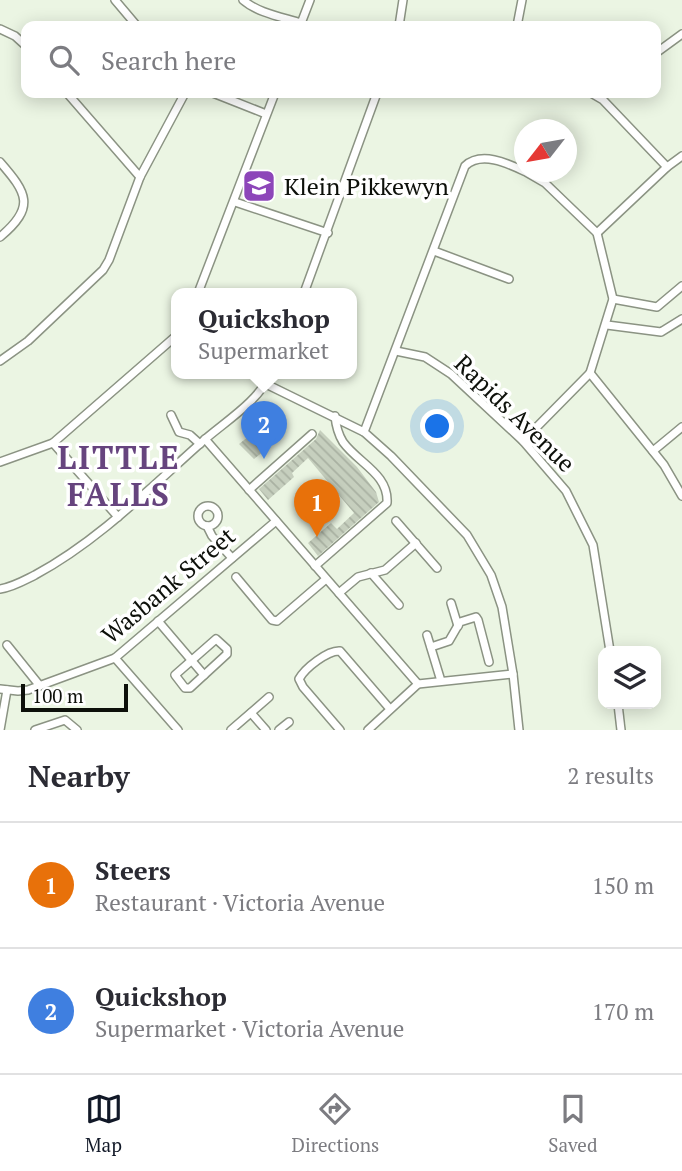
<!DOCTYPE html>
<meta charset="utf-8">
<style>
:root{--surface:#fff;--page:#f2f2f3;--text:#2b2b33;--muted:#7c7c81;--line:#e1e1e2;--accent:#111827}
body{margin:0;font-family:"PT Serif",serif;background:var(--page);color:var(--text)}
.controls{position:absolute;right:21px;bottom:21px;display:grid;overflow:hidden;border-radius:14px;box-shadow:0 4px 18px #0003}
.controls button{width:63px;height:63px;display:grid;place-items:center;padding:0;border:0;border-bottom:2px solid var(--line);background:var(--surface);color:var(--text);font:35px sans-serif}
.compass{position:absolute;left:514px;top:119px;width:63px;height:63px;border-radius:50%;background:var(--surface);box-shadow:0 4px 18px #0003;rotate:239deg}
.scale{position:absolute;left:21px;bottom:18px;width:107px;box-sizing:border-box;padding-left:7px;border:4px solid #0d100a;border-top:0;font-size:19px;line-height:24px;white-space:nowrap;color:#0d100a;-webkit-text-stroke:5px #fff;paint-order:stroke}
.you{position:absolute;left:438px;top:427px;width:24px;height:24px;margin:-18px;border:5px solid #fff;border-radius:50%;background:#1a73e8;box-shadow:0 0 0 10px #1a73e833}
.badge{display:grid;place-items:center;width:46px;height:46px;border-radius:50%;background:var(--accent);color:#fff;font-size:23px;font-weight:700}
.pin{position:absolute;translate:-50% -58px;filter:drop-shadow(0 2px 4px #0008)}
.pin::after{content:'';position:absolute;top:37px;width:24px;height:21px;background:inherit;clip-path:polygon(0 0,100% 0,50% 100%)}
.popup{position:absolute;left:171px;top:288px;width:186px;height:91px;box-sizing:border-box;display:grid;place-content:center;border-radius:14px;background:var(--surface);filter:drop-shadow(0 2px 5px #0005);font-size:23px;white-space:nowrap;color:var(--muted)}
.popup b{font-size:26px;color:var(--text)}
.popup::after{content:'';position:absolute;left:50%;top:100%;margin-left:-14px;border:14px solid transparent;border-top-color:var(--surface)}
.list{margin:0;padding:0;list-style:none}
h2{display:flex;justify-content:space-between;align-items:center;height:91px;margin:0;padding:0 28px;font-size:30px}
h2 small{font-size:23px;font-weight:400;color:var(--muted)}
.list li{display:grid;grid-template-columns:46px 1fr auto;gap:21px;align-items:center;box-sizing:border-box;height:126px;padding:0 28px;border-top:2px solid var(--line)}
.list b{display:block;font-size:26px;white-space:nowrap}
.list p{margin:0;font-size:23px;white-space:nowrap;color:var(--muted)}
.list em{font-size:23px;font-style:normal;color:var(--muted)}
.icon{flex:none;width:38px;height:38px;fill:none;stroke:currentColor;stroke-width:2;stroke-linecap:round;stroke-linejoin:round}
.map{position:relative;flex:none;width:682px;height:730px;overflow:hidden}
.search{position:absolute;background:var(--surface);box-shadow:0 4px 18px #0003;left:21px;right:21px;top:21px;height:77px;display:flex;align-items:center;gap:18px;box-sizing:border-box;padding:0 24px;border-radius:14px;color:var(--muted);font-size:26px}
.sheet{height:343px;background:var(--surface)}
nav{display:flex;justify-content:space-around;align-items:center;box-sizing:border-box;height:98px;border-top:2px solid var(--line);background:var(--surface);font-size:19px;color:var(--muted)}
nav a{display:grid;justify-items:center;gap:4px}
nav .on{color:var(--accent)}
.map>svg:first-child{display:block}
.building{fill:url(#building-back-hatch)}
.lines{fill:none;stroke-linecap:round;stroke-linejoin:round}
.minor-casing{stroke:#8b9383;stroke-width:10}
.minor{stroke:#fff;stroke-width:7}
.labels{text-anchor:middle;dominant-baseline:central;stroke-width:7;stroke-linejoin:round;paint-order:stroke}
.poi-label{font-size:24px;fill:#0d100a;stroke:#fff;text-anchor:start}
.street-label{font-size:24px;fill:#0d100a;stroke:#fff}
.district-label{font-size:32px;font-weight:bold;letter-spacing:2px;fill:#66447e;stroke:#fff}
</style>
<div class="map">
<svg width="682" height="730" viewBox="0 0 682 730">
<defs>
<pattern id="building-back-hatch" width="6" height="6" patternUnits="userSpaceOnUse" patternTransform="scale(1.75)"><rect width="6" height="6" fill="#c6cfbe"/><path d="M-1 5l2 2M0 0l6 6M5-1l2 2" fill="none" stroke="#a9b1a2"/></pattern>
</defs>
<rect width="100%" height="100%" fill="#ebf5e3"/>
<g class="building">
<polygon points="258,429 263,435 256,441 264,451 254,459 239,444"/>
<polygon points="320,430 357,467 376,492 379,502 318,556 308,543 331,523 337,529 354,513 308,458 292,473 294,477 268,500 259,489 316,439"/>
</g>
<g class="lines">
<defs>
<g id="minor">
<polyline points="115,0 137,26"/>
<path d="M243 0C258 13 282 17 301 23"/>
<polyline points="300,26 310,0"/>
<polyline points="399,26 403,0"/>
<polyline points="517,26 522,0"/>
<polyline points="0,29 15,36 26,46"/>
<polyline points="656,53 682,34"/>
<polyline points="67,93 140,177"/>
<polyline points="213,93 266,114"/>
<polyline points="591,93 603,100 667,167"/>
<path d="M0 162C27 193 36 207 0 237"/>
<polyline points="235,202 328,233"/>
<polyline points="597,233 667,167 682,156"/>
<polyline points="434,251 509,279"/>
<polyline points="198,293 275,93"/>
<polyline points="304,293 377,93"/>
<polyline points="613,299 657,307 682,286"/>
<polyline points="607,325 661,332 682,319"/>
<polyline points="396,351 425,357 451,374 523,441 566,491 593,545 610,651"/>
<polyline points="0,361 28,341 103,270 109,260 140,177 185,93"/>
<polyline points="590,373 664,465 682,496"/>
<polyline points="266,384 364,432 391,456 467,535 491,575 502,607 513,674 519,730"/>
<polyline points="171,415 179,432 190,435 200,444"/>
<path d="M364 432 465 166C481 151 507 163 524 171"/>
<polyline points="205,439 418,684"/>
<polyline points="523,441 590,373 613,299 597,233 545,183 526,172"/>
<polyline points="53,443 118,517"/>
<polyline points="653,451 682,427"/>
<polyline points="0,462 53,443 176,336"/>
<polyline points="249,490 312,434"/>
<circle cx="208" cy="516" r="10"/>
<polyline points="396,521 437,568"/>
<polyline points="207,526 212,536 232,558"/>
<path d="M315 566 387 503C389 474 358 463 343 442 338 434 336 426 335 416"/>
<polyline points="371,573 399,605"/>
<polyline points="236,577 272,620 277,621 326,579"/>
<path d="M0 589C13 587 23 581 35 575 98 541 150 488 203 441 227 420 258 402 271 373"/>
<polyline points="339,593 358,577 385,570 416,543"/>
<polyline points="451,603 458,626"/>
<polyline points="158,621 204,675"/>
<polyline points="427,635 441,681"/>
<polygon points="216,639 227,649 227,654 190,688 185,688 175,675"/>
<polyline points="7,645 40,686"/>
<polyline points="431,647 449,641 460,622 476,617 478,620 489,662"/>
<polyline points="115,658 178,730"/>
<polyline points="0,689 18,691 28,690 115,658 276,521"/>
<polyline points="618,704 621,730"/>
<polyline points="251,713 266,730"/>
<polyline points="0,730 7,690"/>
<polyline points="35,730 65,720 77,730"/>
<polyline points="231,730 269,697"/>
<polyline points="279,730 289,722"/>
<path d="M340 730 303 687 299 679C305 668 328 650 340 651L390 709"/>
<polyline points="368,730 418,684 513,674"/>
</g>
</defs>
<use href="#minor" class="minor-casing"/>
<use href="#minor" class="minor"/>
</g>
<defs>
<symbol id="school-square" viewBox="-11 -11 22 22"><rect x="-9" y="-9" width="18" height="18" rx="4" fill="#8d46b9" stroke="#fff"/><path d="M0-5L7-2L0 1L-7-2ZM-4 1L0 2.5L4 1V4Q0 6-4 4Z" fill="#fff"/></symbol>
</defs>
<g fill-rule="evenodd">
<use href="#school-square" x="240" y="167" width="38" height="38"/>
</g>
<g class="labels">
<g class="poi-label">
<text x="284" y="186">Klein Pikkewyn</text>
</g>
<g class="street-label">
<text transform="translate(515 413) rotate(44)">Rapids Avenue</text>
<text transform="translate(168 585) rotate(-40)">Wasbank Street</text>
</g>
<g class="district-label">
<text x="119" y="457">LITTLE<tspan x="119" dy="37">FALLS</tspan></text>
</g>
</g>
</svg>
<div class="controls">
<button><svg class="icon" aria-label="layers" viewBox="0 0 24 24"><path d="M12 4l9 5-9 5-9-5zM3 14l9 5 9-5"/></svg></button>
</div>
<svg class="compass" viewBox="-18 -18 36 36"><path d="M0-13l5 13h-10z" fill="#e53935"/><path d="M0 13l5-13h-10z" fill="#7c7c81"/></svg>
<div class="scale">100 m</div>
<div class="you"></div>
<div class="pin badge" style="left:317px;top:537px;background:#e8710a">1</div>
<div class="pin badge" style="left:264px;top:459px;background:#3f7fe0">2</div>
<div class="popup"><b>Quickshop</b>Supermarket</div>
<div class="search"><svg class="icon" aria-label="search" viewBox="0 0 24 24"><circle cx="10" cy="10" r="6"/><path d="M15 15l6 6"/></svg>Search here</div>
</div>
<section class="sheet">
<h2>Nearby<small>2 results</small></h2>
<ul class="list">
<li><span class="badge" style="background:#e8710a">1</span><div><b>Steers</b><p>Restaurant · Victoria Avenue</p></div><em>150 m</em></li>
<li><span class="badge" style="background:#3f7fe0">2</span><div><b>Quickshop</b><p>Supermarket · Victoria Avenue</p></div><em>170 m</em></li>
</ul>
</section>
<nav>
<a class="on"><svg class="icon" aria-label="map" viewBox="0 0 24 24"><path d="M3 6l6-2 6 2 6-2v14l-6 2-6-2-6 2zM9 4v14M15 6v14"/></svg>Map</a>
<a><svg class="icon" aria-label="directions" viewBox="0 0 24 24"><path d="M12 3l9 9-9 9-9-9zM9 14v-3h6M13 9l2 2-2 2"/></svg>Directions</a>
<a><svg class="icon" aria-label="saved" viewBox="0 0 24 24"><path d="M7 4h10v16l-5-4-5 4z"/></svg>Saved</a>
</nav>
